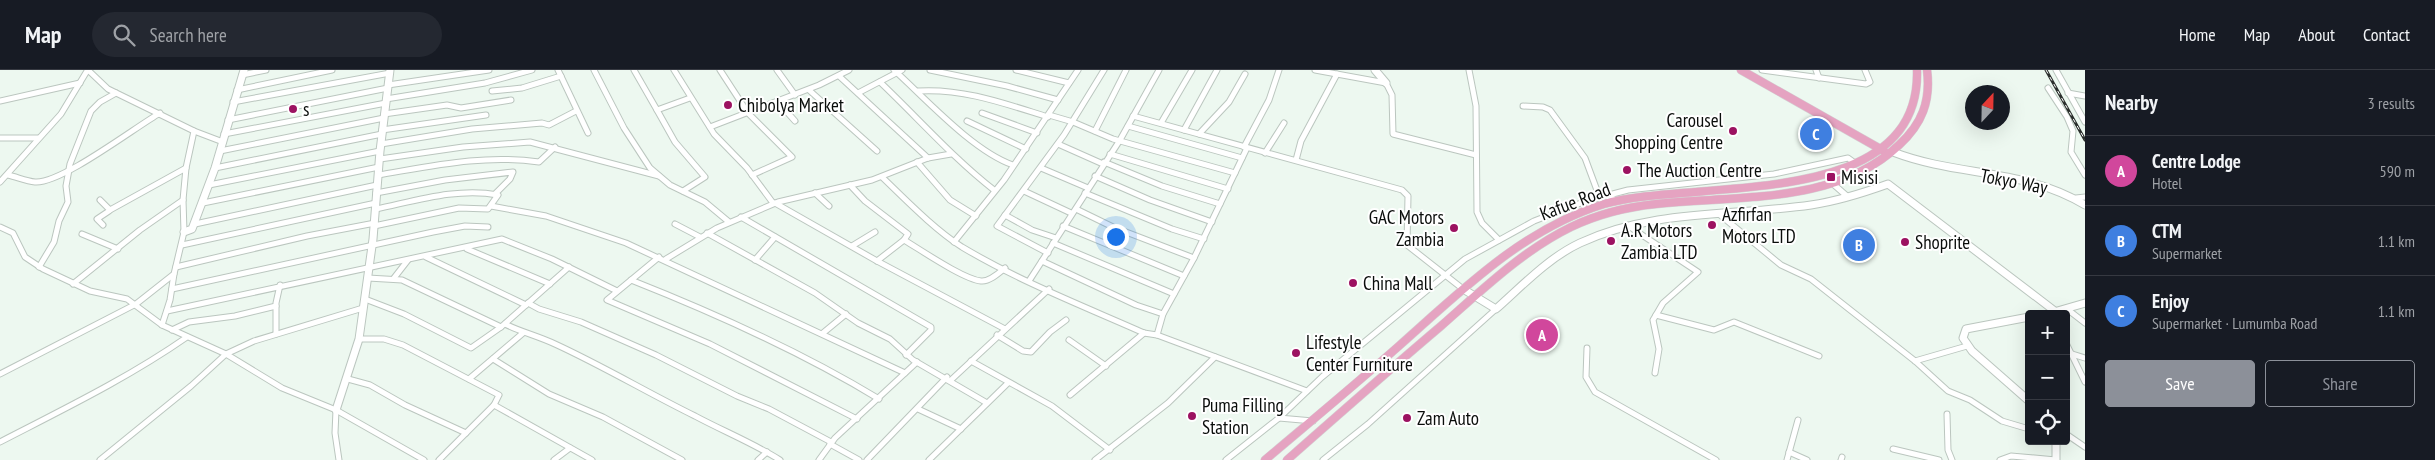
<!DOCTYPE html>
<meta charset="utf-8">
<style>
:root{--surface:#171b24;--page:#242831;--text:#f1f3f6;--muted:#9ea1a6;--line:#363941;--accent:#8c9099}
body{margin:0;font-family:"PT Sans Narrow",sans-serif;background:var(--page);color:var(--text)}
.controls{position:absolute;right:15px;bottom:15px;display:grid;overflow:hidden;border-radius:5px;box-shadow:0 5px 20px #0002}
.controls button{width:45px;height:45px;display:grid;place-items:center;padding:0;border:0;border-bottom:1px solid var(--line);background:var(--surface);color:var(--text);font:25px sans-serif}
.compass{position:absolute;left:1965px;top:15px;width:45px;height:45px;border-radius:50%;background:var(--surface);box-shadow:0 5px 20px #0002;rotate:22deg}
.you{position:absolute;left:1115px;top:166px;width:18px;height:18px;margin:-12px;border:4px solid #fff;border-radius:50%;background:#1a73e8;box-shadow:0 0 0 8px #1a73e833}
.badge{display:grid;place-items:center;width:32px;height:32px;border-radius:50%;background:var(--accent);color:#fff;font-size:16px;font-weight:700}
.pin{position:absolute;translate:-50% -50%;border:2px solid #fff;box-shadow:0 1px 5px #0006}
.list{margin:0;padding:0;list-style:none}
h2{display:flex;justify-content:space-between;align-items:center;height:65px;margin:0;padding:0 20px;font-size:21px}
h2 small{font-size:16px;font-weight:400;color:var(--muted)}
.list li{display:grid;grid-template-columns:32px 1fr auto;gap:15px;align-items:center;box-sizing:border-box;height:70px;padding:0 20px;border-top:1px solid var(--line)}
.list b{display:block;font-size:19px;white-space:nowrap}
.list p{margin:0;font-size:16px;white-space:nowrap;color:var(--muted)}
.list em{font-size:16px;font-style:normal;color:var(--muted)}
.actions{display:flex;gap:10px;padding:15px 20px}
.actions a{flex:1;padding:11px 0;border:1px solid var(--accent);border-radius:5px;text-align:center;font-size:18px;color:var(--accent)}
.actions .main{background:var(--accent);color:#fff}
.icon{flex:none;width:28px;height:28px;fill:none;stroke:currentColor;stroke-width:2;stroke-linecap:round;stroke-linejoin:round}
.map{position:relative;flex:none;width:2085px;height:390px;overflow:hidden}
header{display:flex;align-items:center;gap:30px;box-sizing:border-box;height:70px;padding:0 25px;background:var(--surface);border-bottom:1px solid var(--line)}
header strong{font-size:24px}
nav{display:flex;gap:28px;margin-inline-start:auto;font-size:18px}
.search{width:350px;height:45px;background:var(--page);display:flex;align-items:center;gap:12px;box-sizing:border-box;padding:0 18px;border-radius:28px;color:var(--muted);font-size:19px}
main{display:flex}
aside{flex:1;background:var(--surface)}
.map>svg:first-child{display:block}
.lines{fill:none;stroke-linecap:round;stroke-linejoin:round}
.street-casing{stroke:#bbc6bf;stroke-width:7}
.secondary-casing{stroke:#bbc6bf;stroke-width:9}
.primary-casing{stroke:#d3d3d3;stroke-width:9}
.street{stroke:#fff;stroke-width:5}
.secondary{stroke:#fff;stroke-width:7}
.primary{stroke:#e5a3c1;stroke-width:8}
.rail-casing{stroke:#2a2e2c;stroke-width:3}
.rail{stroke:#fff;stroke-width:1;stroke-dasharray:4;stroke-linecap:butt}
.poi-dot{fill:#9c1261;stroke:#fff;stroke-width:2}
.labels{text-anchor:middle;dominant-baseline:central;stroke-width:4;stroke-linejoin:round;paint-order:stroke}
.poi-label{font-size:19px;fill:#0a0d0b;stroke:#fff;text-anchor:start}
.street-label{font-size:19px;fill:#0a0d0b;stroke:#fff}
</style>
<header>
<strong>Map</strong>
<div class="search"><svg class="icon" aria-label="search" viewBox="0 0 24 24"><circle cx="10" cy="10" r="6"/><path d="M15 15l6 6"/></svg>Search here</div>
<nav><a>Home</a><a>Map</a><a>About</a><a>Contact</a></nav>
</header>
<main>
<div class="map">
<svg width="2085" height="390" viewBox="0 0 2085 390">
<rect width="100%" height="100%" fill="#edf8f0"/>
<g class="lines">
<defs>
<g id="street">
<polyline points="558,0 588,63"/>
<polyline points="594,0 624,58 650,98 670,115 705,132 729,152"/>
<polyline points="634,0 657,40 690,28"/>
<polyline points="674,0 714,64 747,98 773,133"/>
<polyline points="720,0 748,43 792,87 752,105"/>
<polyline points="777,0 795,25"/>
<path d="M894 0C927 30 973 81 1013 95"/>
<polyline points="930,0 1007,16 1058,30"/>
<polyline points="1016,0 1069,13"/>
<polyline points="1315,0 1386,13 1392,25 1393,64 1476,85"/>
<polyline points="1469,0 1476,36 1477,142 1482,153 1499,170"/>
<polyline points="1762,0 1866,14 1870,12 1865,0"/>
<polyline points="1816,0 1819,8"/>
<polyline points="2056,0 2085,52"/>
<polyline points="242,5 266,0"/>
<polyline points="839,6 928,88"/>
<path d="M880 12C918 48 953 88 994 120"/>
<polyline points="388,15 489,0"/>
<polyline points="2048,18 2067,47 2073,61 2071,82 2085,105"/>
<polyline points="237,20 332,0"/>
<polyline points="809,20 877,81"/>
<polyline points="492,21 522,18 561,6"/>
<path d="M918 21C963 18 1006 34 1048 47"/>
<polyline points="858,23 902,0"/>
<polyline points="2068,23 2085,26"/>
<polyline points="386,29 485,13 532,0"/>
<polyline points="0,31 80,13"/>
<polyline points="233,32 390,3"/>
<polyline points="778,32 795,51"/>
<polyline points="1523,36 1543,37 1550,40 1585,88 1598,123 1617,130"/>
<polyline points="657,40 675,72 705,107 683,121"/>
<polyline points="982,43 1037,63"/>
<polyline points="384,44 447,35 461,38 511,30"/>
<polyline points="1049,45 1073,52 1113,69 1235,103"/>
<polyline points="1133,46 1402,120 1408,126 1407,175 1463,219"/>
<polyline points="228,50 388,18"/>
<polyline points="967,51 1026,79"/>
<polyline points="1161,53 1192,0"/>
<polyline points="1128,56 1242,88"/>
<polyline points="710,57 819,15 849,0"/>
<polyline points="382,60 486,45"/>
<polyline points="1184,60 1217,0"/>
<polyline points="194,61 223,72"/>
<polyline points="1095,61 1126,0"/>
<polyline points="224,64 386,33"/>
<polyline points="1199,64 1229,32 1245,4"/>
<polyline points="0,68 38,68"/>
<polyline points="381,74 472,59 542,53 549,55 576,41"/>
<polyline points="1058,74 1103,94"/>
<polyline points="1244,77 1269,30 1279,0"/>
<polyline points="220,81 384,48"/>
<polyline points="1265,83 1284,53"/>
<polyline points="1110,84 1228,119"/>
<polyline points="380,89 463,77 530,72 659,106"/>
<polyline points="1296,90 1301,71 1337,4"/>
<polyline points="917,92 950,130 976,146"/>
<polyline points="1104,92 1162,116 1220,134"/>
<polyline points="215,98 382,64"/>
<polyline points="1041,98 1088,118"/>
<path d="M8 105C17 107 26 111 35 112 61 114 134 58 160 43"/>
<path d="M378 105C432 96 484 84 539 92L555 77"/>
<polyline points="1095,106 1150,130 1212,152"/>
<path d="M882 107C906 130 934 159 962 177 1019 211 1083 236 1144 263L1157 265 1307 321"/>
<polyline points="0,112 61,44 87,1"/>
<polyline points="1832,113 1848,127"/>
<polyline points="209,115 380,81"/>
<path d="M850 115 865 131 908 164 904 170C921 180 963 209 981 211 989 212 999 203 1005 198"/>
<polyline points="1024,121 1071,143"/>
<polyline points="376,123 445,110 513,102 510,109 495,124"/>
<polyline points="815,123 829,136"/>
<polyline points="1085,123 1172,159 1204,169"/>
<polyline points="2076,128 2085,127"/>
<polyline points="100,130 110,140 186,98"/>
<polyline points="203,133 379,97"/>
<polyline points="775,133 877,191 1005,259"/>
<polyline points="491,136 546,146 626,173 905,303"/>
<polyline points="1076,139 1113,157 1194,188"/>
<polyline points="1719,144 1781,195 1811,209 1915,291 1948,321 1970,330 2002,351 2029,359"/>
<polyline points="1005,145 1032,160 1056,168"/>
<polyline points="741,147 931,257 931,260 906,285"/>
<polyline points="195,154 377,115"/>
<polyline points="675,154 700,167"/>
<polyline points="103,155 97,149 109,141"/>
<polyline points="1627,155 1698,202 1663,233 1656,245"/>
<path d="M374 156 459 138 488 139 498 125C458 117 415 131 376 139"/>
<polyline points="1063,156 1184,206"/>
<polyline points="0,157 13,163 25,187 43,199 90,221 127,229 162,255 226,284 282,318 336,340 424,390"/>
<polyline points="707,163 815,223 858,253 890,269 913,290 987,333"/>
<polyline points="82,164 118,179"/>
<polyline points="954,172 1004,110 1078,0"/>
<polyline points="1053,173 1174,224"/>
<polyline points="182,175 376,133"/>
<polyline points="852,176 875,162"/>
<polyline points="467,179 550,214"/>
<polyline points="1048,183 997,156 1064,65 1104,0"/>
<polyline points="426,187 526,235"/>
<polyline points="659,187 607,230 710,274 857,349"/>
<polyline points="666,189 717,158 778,132 872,110 928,88 951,84"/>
<polyline points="755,190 775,167"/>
<polyline points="877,191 904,170"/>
<polyline points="1042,191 1136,235 1163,244"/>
<polyline points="39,197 54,172 59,151 68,132 66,116 70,94 91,41 100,32 116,23"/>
<polyline points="176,197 307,166 375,153"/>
<polyline points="368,208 402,210 501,257"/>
<polyline points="394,208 408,190"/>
<path d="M631 210C717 244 800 281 879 329"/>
<polyline points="1029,211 1120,70 1159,0"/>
<polyline points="73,214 140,160 183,130"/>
<polyline points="172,219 433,162 465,156 488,157"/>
<polyline points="365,229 404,244 471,278 501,257 569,197"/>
<polyline points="528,233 539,239 581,252 656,285 737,326 769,339 831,372"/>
<polyline points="2067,239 2085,253"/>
<polyline points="167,241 502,169 552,189 617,221"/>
<path d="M505 254C521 262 538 266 555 274 603 296 648 323 695 346 723 361 753 373 780 390"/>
<polyline points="162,255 170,230 174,204"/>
<polyline points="172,260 189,252 235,246 276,236"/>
<polyline points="823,263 846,244"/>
<polyline points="276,264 276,233 280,215"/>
<polyline points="997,265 1023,281 1031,282 1050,262 1066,250"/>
<polyline points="1157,265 1163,244 1194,188 1247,78"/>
<polyline points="359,269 384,269 403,275 499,325 494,335 439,390"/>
<polyline points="1069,270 1106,296"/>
<polyline points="2066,273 2085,312"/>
<polyline points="1587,278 1586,307 1595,322 1716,390"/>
<polyline points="2072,284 2085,288"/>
<polyline points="493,289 549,324 603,347 682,390"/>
<polyline points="971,291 1052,336 1110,380"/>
<polyline points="1915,291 1967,276"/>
<polyline points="1655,303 1659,279 1653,250 1656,245 1714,260 1734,252 1819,286"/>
<polyline points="0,304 136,234 174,204 184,162 183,130 186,98 194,61 108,19 88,0"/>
<polyline points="348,309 370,315 405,335 466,363"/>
<polyline points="469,309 523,263"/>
<polyline points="951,310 1049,219"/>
<polyline points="1070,325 1144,263"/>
<polyline points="494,335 592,390"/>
<polyline points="918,339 961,359"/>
<polyline points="336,340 335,363 339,390"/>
<polyline points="1947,344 1948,380 1952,390"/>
<polyline points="1279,348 1313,351"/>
<polyline points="2066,364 2085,377"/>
<path d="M0 372C64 339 128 308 187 267"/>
<polyline points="830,374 859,390"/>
<polyline points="1893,379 1939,390"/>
<polyline points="1789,382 1807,390"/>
<polyline points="100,390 191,316 226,284 254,271 363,238"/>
<polyline points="554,390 570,378"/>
<polyline points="758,390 767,382"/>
<polyline points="819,390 835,368 917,292"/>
<polyline points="867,390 947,307"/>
<polyline points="929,390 1008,313"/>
<polyline points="1095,390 1168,333 1215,287"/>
<polyline points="1226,390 1279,348 1322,307 1465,189 1534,151 1586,131 1628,120 1774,104 1848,88 1855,93"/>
<polyline points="1323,390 1368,354 1496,239"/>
<polyline points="1787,390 1798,350"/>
<polyline points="1841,390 1842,387"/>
<polyline points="2000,390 2011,386 2056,390"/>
</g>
<g id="secondary">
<polyline points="1375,0 1386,13"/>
<path d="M1893 82C1958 107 2024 98 2085 135"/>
<polyline points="184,162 192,159 215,98 244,0"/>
<path d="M1463 219 1496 239C1522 216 1548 188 1580 173 1652 139 1734 146 1811 135 1838 131 1863 123 1888 114L2056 242"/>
<polyline points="2047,244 2085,233"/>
<polyline points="2029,247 1966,259 1963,268 1972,281 2029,331"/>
<polyline points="336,340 359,269 373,169 380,81 390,0"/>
<polyline points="2056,371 2056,390"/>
</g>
<g id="primary">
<polyline points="1741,0 1884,81"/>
<path d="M1265 390C1310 352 1356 314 1400 275 1462 220 1523 159 1604 134 1693 108 1921 143 1917 0"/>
<path d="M1287 390C1338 345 1389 300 1441 256 1482 220 1522 181 1571 157 1598 144 1626 137 1656 134 1737 125 1836 135 1899 75 1922 54 1931 31 1927 0"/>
</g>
</defs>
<use href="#street" class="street-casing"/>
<use href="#secondary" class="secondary-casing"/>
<use href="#primary" class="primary-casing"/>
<use href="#street" class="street"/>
<use href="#secondary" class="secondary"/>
<use href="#primary" class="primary"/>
<defs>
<polyline id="rail" points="2046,0 2085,70"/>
</defs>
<use href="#rail" class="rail-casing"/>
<use href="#rail" class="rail"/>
</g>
<g class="poi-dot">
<circle cx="728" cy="35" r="5"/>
<circle cx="293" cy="39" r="5"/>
<circle cx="1733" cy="61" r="5"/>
<circle cx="1627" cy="100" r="5"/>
<rect x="1826" y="102" width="10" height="10" rx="2.5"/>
<circle cx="1712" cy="155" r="5"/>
<circle cx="1454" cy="158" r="5"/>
<circle cx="1611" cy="171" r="5"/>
<circle cx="1905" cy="172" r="5"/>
<circle cx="1353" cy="213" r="5"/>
<circle cx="1296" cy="283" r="5"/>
<circle cx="1192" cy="346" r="5"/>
<circle cx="1407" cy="348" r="5"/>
</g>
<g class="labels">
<g class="poi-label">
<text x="738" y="35">Chibolya Market</text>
<text x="303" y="39">s</text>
<text x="1723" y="50" text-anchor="end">Carousel<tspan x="1723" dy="22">Shopping Centre</tspan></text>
<text x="1637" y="100">The Auction Centre</text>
<text x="1841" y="107">Misisi</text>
<text x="1722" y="144">Azfirfan<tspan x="1722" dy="22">Motors LTD</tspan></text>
<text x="1444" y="147" text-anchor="end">GAC Motors<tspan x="1444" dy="22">Zambia</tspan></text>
<text x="1621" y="160">A.R Motors<tspan x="1621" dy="22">Zambia LTD</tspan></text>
<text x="1915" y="172">Shoprite</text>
<text x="1363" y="213">China Mall</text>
<text x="1306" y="272">Lifestyle<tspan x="1306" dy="22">Center Furniture</tspan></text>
<text x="1202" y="335">Puma Filling<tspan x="1202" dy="22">Station</tspan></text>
<text x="1417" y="348">Zam Auto</text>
</g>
<g class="street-label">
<text transform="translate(2014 111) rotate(11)">Tokyo Way</text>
<text transform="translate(1575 131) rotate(-21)">Kafue Road</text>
</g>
</g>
</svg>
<div class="controls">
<button>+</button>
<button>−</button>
<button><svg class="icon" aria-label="locate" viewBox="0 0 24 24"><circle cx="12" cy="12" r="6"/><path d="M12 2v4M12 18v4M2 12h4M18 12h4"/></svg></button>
</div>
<svg class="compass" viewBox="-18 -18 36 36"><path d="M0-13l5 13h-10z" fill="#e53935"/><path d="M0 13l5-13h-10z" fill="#9ea1a6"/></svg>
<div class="you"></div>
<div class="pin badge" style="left:1542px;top:265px;background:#d1479c">A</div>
<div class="pin badge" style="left:1859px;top:175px;background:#3f7fe0">B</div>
<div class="pin badge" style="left:1816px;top:64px;background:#3f7fe0">C</div>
</div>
<aside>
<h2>Nearby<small>3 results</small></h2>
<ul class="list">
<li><span class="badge" style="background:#d1479c">A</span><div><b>Centre Lodge</b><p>Hotel</p></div><em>590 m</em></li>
<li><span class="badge" style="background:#3f7fe0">B</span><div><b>CTM</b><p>Supermarket</p></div><em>1.1 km</em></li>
<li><span class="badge" style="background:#3f7fe0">C</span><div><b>Enjoy</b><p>Supermarket · Lumumba Road</p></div><em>1.1 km</em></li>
</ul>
<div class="actions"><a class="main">Save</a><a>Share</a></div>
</aside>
</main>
